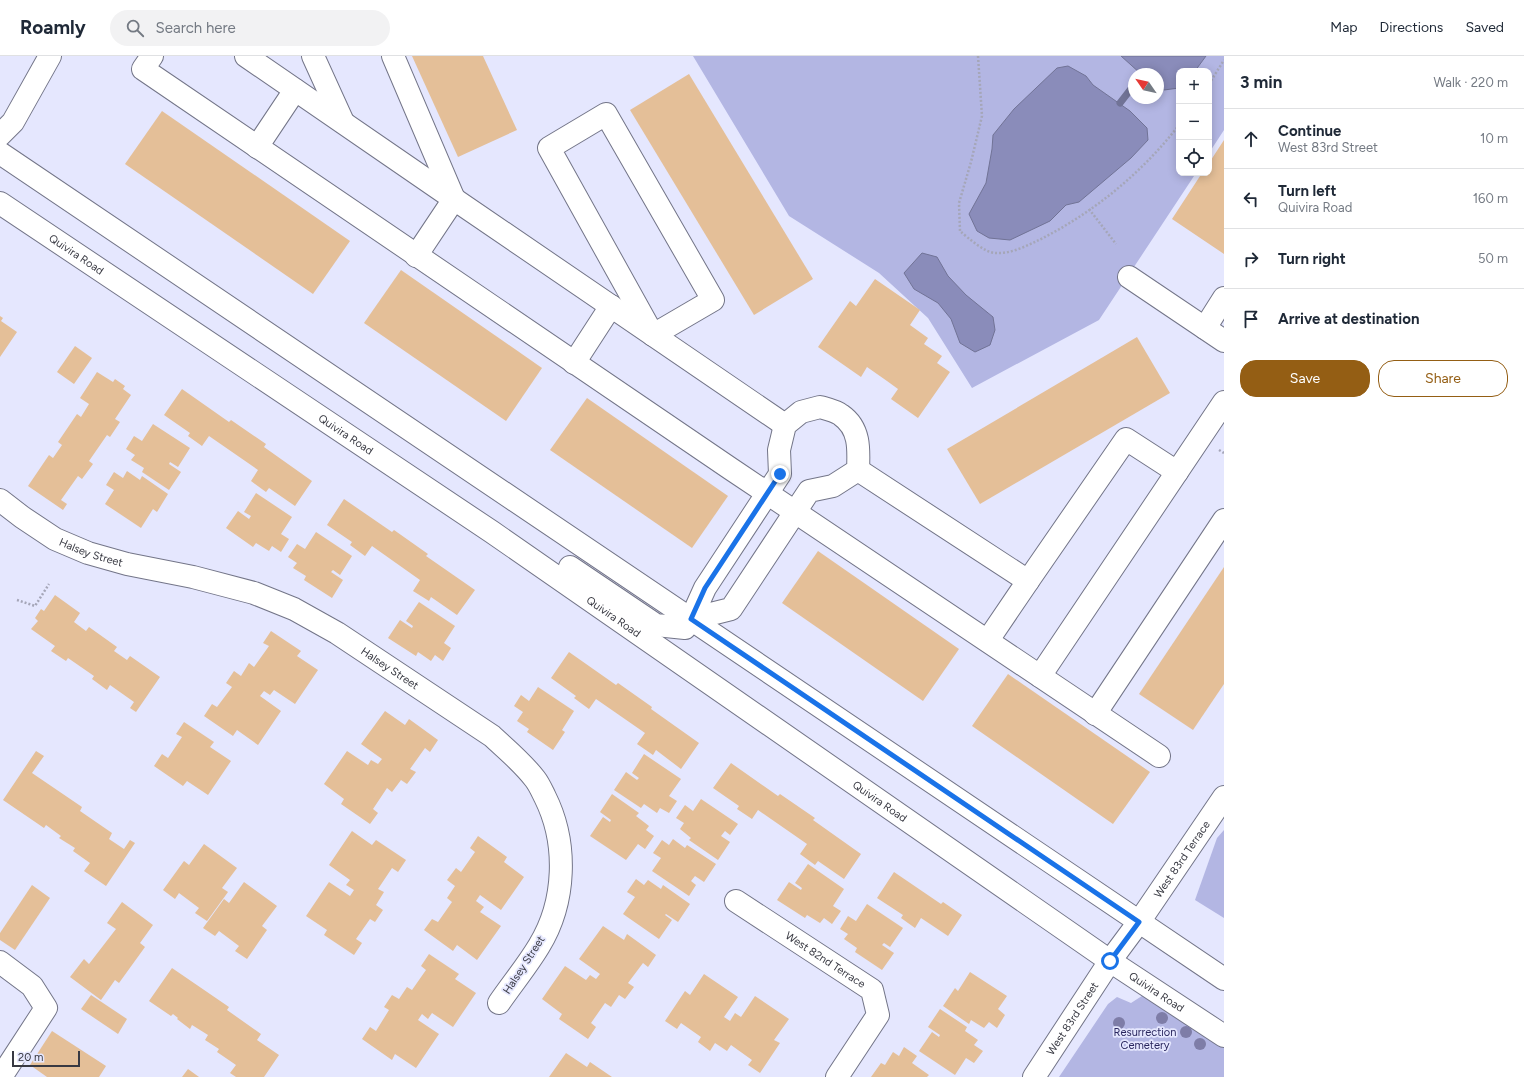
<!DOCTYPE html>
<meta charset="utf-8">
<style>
:root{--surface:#fff;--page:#f2f2f3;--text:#1f2937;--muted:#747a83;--line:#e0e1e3;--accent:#945e14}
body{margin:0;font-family:Figtree,sans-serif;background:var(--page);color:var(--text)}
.controls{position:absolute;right:12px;top:12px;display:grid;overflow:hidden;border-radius:8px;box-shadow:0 2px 10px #0003}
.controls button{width:36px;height:36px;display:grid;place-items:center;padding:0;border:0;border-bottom:1px solid var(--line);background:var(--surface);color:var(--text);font:20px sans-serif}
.compass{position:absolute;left:1128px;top:12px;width:36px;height:36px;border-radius:50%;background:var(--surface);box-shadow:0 2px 10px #0003;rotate:304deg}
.scale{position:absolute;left:12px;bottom:10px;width:68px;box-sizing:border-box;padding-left:4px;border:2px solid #383942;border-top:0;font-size:11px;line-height:14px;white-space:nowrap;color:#383942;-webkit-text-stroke:3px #e5e7fe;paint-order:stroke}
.stop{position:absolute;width:12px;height:12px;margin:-9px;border:3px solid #1a73e8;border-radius:50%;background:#fff}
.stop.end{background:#1a73e8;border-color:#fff;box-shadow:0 1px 4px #0008}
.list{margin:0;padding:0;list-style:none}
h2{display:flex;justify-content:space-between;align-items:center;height:52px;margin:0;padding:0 16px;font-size:17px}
h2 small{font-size:13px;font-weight:400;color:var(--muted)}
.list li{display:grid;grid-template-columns:26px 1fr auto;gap:12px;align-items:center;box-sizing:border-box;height:60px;padding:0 16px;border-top:1px solid var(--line)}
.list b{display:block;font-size:15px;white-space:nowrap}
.list p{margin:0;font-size:13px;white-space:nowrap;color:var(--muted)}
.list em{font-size:13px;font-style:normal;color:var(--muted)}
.actions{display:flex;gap:8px;padding:12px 16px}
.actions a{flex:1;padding:9px 0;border:1px solid var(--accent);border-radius:16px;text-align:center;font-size:14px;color:var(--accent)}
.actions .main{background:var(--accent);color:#fff}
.icon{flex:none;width:22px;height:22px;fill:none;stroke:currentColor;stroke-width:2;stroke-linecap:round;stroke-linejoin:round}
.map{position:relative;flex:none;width:1224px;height:1021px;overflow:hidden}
header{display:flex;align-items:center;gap:24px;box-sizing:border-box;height:56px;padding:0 20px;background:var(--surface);border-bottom:1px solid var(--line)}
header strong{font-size:19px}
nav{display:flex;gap:22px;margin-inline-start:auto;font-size:14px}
.search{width:280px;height:36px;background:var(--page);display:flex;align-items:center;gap:10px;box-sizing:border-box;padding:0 14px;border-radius:22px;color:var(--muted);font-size:15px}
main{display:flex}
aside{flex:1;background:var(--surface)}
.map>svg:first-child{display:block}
.green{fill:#b3b6e3;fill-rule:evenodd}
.water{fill:#8a8cba;stroke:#717396}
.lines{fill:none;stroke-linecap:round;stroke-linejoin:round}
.stream{stroke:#717396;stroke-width:7}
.building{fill:#e4bf98}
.minor-casing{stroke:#737588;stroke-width:24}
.tertiary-casing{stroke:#737588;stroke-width:24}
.primary-casing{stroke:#737588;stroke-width:24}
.path{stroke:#a5a6b8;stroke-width:2.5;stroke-dasharray:2 2;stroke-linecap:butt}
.minor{stroke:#fff;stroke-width:22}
.tertiary{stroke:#fff;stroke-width:22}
.primary{stroke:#fff;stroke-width:22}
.tree{fill:#7e7da7}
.route{stroke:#1a73e8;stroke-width:5}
.labels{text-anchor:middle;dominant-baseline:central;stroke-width:3.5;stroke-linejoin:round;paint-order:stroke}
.street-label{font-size:11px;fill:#383942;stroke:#e5e7fe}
.park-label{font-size:11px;fill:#2a275f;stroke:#e5e7fe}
</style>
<header>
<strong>Roamly</strong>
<div class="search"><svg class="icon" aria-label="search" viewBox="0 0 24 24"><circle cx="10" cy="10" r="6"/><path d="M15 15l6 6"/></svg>Search here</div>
<nav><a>Map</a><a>Directions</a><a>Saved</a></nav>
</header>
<main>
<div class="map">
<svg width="1224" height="1021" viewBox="0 0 1224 1021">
<rect width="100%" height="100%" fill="#e5e7fe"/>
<g class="green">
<path d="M693 0H1224V74L1209 97V15H1179V117H1196L1099 264 972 332 928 262 879 217 789 160ZM1134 18H1158V42H1134Z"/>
<polygon points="1224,774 1224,862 1195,844 1217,782"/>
<polygon points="1145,938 1224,991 1224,1021 1059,1021 1108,948 1117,941 1131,947"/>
</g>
<g class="water">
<polygon points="1121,0 1206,0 1195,15 1179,15 1179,32 1164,34 1158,31 1158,18 1141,18"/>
<polygon points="1068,10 1086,20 1093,29 1130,55 1147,72 1148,84 1131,102 1079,146 1066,149 1050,165 1010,184 989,182 977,175 969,158 986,127 992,93 993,79 1014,53 1057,12"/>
<polygon points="922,197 937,201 948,220 966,239 993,261 995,274 990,289 975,296 960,287 951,263 938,247 914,233 904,217"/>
</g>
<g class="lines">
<polyline class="stream" points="1120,47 1134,29"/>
</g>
<g class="building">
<polygon points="412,0 483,0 517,74 458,101"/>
<polygon points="689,18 813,223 754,259 630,54"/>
<polygon points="162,55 350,185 313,238 125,108"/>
<polygon points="1224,84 1224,198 1172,163 1202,117 1209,117 1209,107"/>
<polygon points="401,214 542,312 506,365 364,267"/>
<polygon points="875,223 920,254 910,269 928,282 924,288 942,300 937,307 950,316 918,362 891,343 898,333 887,325 867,311 861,321 818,291 850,245 856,250"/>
<polygon points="0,260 3,262 1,265 17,276 0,301"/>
<polygon points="1137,281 1170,337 980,448 947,393"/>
<polygon points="75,290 92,302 74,328 57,316"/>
<polygon points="97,316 113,326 115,323 125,330 123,333 131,339 115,363 120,366 110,381 107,379 89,405 93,408 82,423 78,420 61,444 67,448 63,454 28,430 49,399 53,402 62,389 58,386 77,358 81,361 89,348 80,342"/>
<polygon points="182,333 229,366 231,364 266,388 264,391 312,425 295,450 269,432 266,436 251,425 258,414 209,380 202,390 188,380 190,377 164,359"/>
<polygon points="587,342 728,440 692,492 550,394"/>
<polygon points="153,368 190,392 178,411 170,406 169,408 181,416 169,434 142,416 144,412 131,404 135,399 126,393 134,380 142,385"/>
<polygon points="127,415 140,424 142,420 168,438 157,456 153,453 141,472 105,448 114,434 106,429 114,416 123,422"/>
<polygon points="256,437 292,461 281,478 289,483 281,496 272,490 269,495 256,487 253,491 226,472 238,455 249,463 251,460 244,456"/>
<polygon points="344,443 392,476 394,474 428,498 426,500 475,534 457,559 431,541 429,545 413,535 420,524 372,490 365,500 350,489 352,486 327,469"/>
<polygon points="316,476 352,500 340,519 333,514 331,516 343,524 332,542 304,524 306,520 293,512 297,507 288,501 297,488 305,493"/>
<polygon points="818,495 959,593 923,645 782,547"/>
<polygon points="1224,511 1224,628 1193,674 1139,638"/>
<polygon points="55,539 80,557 74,566 86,575 89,571 117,591 114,595 127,604 130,600 160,621 136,656 130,652 134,646 110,629 107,634 92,623 94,620 68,602 66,605 51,595 55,590 31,573 38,565 35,562 41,553 44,555"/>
<polygon points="419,546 455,570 444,587 451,592 443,605 435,599 431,605 418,596 416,600 388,582 400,564 412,572 413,570 406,565"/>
<polygon points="271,575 301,595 297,600 318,614 295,648 274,634 270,639 255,629 264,635 260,640 281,655 258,689 237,674 233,680 204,660 212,648 217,651 232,631 226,627 234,615 241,620 249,607 254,611 269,590 263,587"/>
<polygon points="569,596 616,629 618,627 652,651 651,653 699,687 681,713 656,694 653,699 637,688 645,677 596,643 589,653 574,642 576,640 551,622"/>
<polygon points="1008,618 1150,716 1113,768 972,670"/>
<polygon points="538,631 574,655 562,674 565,676 553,694 527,676 529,673 517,665 523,656 514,650 521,639 529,645"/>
<polygon points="385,655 405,669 409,663 438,684 430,696 425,692 410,713 416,716 407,728 401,724 392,736 387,732 373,753 378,757 370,768 341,748 344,743 324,728 347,695 368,709 371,704 378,708 382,703 361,688"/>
<polygon points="184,666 214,686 210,691 231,705 208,739 187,725 183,730 154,710 162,698 168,702 182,681 176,678"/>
<polygon points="36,695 44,700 32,717 82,751 80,755 112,777 109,783 124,793 130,784 135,787 106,830 84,815 90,807 73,795 75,792 59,782 61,780 46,769 44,772 3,744"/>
<polygon points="644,698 681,723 669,740 677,745 669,757 660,752 657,757 644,748 641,752 614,734 626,716 637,724 639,722 632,717"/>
<polygon points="731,707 778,740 780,738 815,762 813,764 861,798 844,823 818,805 815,809 800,798 807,788 758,754 752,763 737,753 739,750 713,732"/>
<polygon points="612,738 639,757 636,760 649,770 646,774 654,780 645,793 638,788 626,804 590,780 603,761 610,766 611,764 600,756"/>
<polygon points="701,743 738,768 730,779 725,775 721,780 730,786 718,804 689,784 691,782 680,773 684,767 676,762 685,749 693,755"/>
<polygon points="352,775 372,789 376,784 406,804 398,816 392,812 378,833 384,836 376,849 383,854 375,866 370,863 356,883 362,887 354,899 324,879 327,874 306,860 329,826 350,840 354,834 346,829 350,824 329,809"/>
<polygon points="478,780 507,801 504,806 524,821 501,854 480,839 476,845 484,851 480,856 501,870 477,904 457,889 453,895 424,874 432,863 438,866 452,846 447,842 455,830 447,824 456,812 461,816 475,796 470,792"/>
<polygon points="673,783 685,792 687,789 716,808 704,826 695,820 691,825 696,829 689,840 652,815 661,802 653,797 662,784 669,789"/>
<polygon points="204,788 237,812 222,832 228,836 207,865 195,857 199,852 179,837 175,843 163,834 184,805 189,809"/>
<polygon points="808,808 844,833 833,850 841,855 832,868 824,862 820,867 807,859 805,862 777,844 789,826 801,834 802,832 795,827"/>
<polygon points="894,816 941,848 943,846 962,859 948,880 921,862 915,872 901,862 903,859 877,842"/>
<polygon points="636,823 644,829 648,824 661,833 663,829 690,848 678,866 666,858 665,859 672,864 659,883 623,858 635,841 627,836"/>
<polygon points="244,826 277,850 262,870 267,874 247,903 235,895 239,890 219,875 215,880 203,872 224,843 229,847"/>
<polygon points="32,829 50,842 15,894 0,884 0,877"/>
<polygon points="122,846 153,869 140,887 145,891 119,927 115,924 101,944 70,921 84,903 89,908 116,873 107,867"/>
<polygon points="867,848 903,872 890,891 884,887 882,889 894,897 882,914 855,896 857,892 844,883 848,878 840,873 848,860 856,865"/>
<polygon points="603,870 624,884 627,878 656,899 648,911 643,907 628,927 634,931 625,943 619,939 611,951 605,947 591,967 596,971 588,983 559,963 562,958 542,943 565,910 586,924 590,919 596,923 600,918 579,903"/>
<polygon points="429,898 459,918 455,923 476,937 453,971 432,957 428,963 422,958 418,964 439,978 416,1012 395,998 392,1004 362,983 370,971 376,975 389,954 384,951 392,939 399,943 407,931 412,934 426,914 421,910"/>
<polygon points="172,912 229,951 227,954 261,978 257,984 279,999 264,1021 236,1021 230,1017 236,1009 217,996 219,993 205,984 208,979 192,969 190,973 177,963 178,962 173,958 171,960 149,945"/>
<polygon points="970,916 1007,940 998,953 1005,959 997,972 989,966 984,972 971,964 969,968 943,950 955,932 958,935"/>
<polygon points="704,918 738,941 724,961 730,965 735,957 741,961 755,940 789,963 774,984 780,987 760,1017 748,1009 752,1004 731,989 727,995 715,987 710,995 698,986 701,981 681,967 677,973 665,965 685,935 690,939"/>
<polygon points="91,939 127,963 118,978 81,953"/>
<polygon points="940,953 967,971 965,975 978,984 974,989 983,995 974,1007 966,1002 955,1019 919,995 932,976 939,981 940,979 928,971"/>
<polygon points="52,975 106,1010 99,1021 47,1021 30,1009"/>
<polygon points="904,991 917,1000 912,1007 929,1019 927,1021 871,1021 881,1007 885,1009 893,996 899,1000"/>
<polygon points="566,997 587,1011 590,1006 612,1021 549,1021"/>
<polygon points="188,1013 199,1021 182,1021"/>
</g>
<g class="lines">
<defs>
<g id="minor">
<polyline points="152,0 143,13 731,413 1159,700"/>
<polyline points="246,0 454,143"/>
<polyline points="313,0 343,66"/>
<polyline points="393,0 454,143"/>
<polygon points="606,58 713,244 653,279 549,92"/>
<polyline points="0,79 13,66 50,0"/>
<polyline points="257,91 295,34"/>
<polyline points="416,200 454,143 785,369"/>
<polyline points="1129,221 1224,285"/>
<polyline points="1205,272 1224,242"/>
<polyline points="574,307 611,250"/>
<path d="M820 351C827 353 836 355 841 359 860 372 859 393 858 414L833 430 809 435 731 553 691 563 705 532 780 418 779 394 785 369 801 356Z"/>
<polyline points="858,414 1028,525 988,584"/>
<path id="s1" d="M0 444 22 461 55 483 88 497 127 508 193 521 254 537 294 553 337 577 492 680C507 694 522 706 535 723 539 728 542 735 545 741 568 787 566 846 539 890 527 910 512 928 499 947"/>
<polyline points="1028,525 1126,383 1177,416"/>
<polyline points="1040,620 1224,346"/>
<polyline points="1095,658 1224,464"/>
<path id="s2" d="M736 845 872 934 878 959 837 1021"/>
<path id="s3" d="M1139 866 1224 741"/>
<polyline points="0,906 32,930 46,952 1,1021"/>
</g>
<g id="tertiary">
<path id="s4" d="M1034 1021 1110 905 1139 866"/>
</g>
<g id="primary">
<polyline points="0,97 1224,923"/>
<path id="s5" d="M0 147 492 476 1110 905 1224 980"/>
<polyline points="570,511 656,569 685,572 691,563"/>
</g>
</defs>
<use href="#minor" class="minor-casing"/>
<use href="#tertiary" class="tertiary-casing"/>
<use href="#primary" class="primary-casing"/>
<g class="path">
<path d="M978 0 982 60 971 106 959 147 960 175C968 182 985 197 996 197 1011 198 1026 190 1039 184 1093 157 1142 117 1179 69"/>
<polyline points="1209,28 1224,4"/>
<polyline points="1089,153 1116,188"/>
<polyline points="1219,394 1224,397"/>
<polyline points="17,544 35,550 49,528"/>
</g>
<use href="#minor" class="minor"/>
<use href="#tertiary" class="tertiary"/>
<use href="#primary" class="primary"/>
</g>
<g class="tree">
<circle cx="1162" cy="962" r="6"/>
<circle cx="1119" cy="967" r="6"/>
<circle cx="1186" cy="976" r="6"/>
<circle cx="1200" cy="988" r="6"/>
</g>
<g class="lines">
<polyline class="route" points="780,418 705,532 691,563 1139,866 1110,905"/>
</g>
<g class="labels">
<g class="street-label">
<text stroke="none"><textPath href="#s5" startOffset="92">Quivira Road</textPath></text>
<text stroke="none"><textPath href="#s5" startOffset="416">Quivira Road</textPath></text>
<text stroke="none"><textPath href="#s1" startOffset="106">Halsey Street</textPath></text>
<text stroke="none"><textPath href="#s5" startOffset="740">Quivira Road</textPath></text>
<text stroke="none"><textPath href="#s1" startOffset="430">Halsey Street</textPath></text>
<text stroke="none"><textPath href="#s5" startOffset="1064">Quivira Road</textPath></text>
<text stroke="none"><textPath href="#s3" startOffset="76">West 83rd Terrace</textPath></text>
<text stroke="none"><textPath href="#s2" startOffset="107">West 82nd Terrace</textPath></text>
<text transform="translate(524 909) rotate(-57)">Halsey Street</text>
<text stroke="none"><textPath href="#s5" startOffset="1400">Quivira Road</textPath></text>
<text stroke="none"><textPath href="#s4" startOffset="70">West 83rd Street</textPath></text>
</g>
<g class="park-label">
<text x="1145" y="976">Resurrection<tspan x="1145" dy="13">Cemetery</tspan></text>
</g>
</g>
</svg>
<div class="controls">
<button>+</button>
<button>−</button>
<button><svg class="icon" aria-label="locate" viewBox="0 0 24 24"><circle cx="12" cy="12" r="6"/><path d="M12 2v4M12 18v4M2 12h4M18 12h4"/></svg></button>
</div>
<svg class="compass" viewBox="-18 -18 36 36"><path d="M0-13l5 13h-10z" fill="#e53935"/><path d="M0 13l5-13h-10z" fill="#747a83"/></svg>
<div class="scale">20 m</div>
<div class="stop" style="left:1110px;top:905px"></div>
<div class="stop end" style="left:780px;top:418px"></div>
</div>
<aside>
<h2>3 min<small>Walk · 220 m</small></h2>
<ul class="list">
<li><svg class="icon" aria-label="ahead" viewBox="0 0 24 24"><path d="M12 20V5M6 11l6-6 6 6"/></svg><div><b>Continue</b><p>West 83rd Street</p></div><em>10 m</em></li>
<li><svg class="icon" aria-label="left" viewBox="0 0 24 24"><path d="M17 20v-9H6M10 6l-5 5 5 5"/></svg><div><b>Turn left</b><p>Quivira Road</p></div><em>160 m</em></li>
<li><svg class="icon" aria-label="right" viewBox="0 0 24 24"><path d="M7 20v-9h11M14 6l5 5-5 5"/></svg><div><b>Turn right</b></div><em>50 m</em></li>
<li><svg class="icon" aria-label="arrive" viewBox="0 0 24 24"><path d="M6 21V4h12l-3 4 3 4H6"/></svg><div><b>Arrive at destination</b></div></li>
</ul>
<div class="actions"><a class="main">Save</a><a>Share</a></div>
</aside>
</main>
